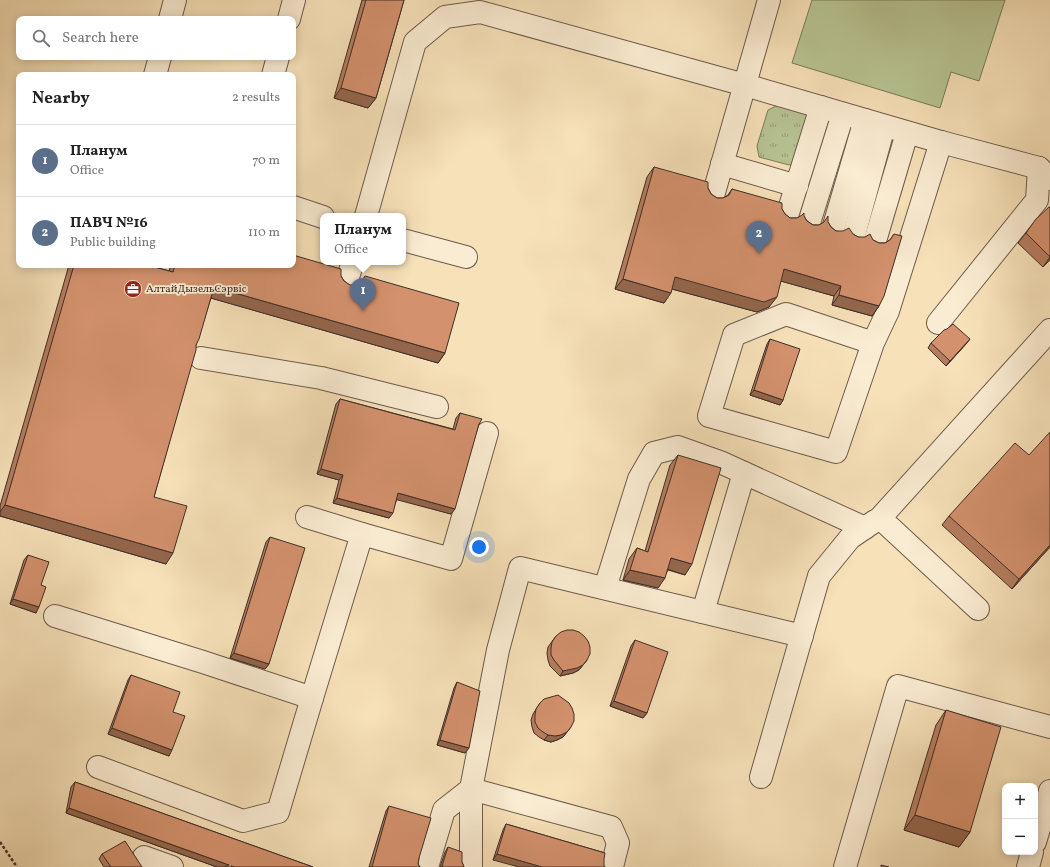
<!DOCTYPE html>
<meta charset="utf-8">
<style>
:root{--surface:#fff;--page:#f6f6f6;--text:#222;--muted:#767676;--line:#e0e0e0;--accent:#b45309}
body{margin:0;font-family:Vollkorn,serif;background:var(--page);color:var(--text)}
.controls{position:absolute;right:12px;bottom:12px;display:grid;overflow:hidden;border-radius:8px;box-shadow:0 2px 10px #0003}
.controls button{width:36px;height:36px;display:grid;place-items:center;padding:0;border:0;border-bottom:1px solid var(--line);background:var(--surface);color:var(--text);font:20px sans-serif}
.you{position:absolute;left:479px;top:547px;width:14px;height:14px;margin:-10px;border:3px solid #fff;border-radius:50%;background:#1a73e8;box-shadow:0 0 0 6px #1a73e833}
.badge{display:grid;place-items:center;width:26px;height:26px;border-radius:50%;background:var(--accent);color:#fff;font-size:13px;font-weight:700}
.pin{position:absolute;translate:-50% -33px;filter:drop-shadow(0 1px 2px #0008)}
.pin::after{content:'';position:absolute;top:21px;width:14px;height:12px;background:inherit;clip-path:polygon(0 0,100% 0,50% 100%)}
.popup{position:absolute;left:320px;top:213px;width:86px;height:52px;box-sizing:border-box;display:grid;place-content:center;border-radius:8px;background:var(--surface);filter:drop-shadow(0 1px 3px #0005);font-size:13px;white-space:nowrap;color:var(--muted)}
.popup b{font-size:15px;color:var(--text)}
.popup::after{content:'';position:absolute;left:50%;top:100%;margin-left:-8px;border:8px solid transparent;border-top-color:var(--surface)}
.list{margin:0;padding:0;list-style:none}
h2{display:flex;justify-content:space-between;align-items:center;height:52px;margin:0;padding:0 16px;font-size:17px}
h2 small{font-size:13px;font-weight:400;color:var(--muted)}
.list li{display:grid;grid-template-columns:26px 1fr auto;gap:12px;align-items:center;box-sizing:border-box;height:72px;padding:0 16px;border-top:1px solid var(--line)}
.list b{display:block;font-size:15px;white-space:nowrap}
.list p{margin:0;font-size:13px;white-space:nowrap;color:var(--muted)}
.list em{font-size:13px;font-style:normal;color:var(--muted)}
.icon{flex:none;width:22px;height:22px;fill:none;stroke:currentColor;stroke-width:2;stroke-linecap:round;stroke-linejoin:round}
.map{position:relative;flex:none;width:1050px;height:867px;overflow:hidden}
.search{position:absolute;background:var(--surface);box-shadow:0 2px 10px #0003;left:16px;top:16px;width:280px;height:44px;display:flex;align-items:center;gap:10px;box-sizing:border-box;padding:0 14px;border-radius:8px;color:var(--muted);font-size:15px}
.panel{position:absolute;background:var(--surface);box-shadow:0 2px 10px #0003;left:16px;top:72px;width:280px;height:196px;border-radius:8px}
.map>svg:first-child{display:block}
.grass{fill:url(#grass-tufts);stroke:#7c795e}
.pitch{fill:#b8c493;stroke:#7c795e}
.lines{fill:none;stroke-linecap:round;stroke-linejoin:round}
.minor-casing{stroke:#6d5b4c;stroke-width:24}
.path{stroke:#3f2e28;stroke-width:2.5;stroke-dasharray:3 2;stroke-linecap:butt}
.minor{stroke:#faecd2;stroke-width:22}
.wall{fill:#b57d5e;stroke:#3f2e28}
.shaded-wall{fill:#94664c;stroke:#3f2e28}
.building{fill:#d3916d;stroke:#3f2e28}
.labels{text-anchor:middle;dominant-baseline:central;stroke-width:3.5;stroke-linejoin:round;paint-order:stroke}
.poi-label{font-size:11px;fill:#3f2e28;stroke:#faecd2;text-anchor:start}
</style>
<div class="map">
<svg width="1050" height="867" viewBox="0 0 1050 867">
<defs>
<pattern id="grass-tufts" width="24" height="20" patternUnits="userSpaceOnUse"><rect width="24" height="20" fill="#b8c493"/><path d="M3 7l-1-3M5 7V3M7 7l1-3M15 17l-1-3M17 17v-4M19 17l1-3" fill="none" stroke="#97a078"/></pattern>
</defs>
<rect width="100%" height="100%" fill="#f7e1b9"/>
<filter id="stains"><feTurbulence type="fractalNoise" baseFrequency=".005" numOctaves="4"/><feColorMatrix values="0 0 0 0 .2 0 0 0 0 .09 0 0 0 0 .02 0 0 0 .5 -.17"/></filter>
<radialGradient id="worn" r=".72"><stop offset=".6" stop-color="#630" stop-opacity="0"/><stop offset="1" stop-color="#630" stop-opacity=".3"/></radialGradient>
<polygon class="grass" points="780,104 805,111 810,119 797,161 789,165 759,157 757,146 768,110"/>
<polygon class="pitch" points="812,0 1005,0 979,81 951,72 940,108 792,63"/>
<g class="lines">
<defs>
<g id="minor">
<polyline points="170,19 175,0"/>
<polyline points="289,19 294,0"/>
<polyline points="157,75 155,75 160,57"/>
<polyline points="273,75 278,57"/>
<polyline points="722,164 797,186"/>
<polyline points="713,196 769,0"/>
<polyline points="293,207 323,217"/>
<polyline points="366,216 415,42 445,17 480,12 745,85 941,142 1039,168 1050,179"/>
<polyline points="787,216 821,107"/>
<polyline points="809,223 843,114"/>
<polyline points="833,229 865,120"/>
<polyline points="854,235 884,126"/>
<polyline points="403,240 466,257"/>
<polyline points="875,241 907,133"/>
<polyline points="346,283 353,262"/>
<polyline points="938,323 1037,200 1039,168"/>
<polyline points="873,343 786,314 734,335 709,416 836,452 873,343 888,311 941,142"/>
<polyline points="201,358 321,378 437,407"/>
<polyline points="307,517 362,534"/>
<polyline points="605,588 639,479 654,453 678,447 720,462 865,528"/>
<polyline points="978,609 880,518 1050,330"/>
<polyline points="703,612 744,473"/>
<polyline points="55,616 203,662 312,698 278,812 243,821 98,767"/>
<polyline points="312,698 362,534 451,559 487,433"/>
<polyline points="761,777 819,576 850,538 875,521"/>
<polyline points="1035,842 1050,791"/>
<polyline points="151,867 144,857 172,867"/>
<polyline points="427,867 444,810 471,789 611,827 618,843 612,867"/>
<polyline points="471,867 471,789 498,650 520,568 802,636"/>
<polyline points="845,867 898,686 1050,727"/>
<polyline points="1028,867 1032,852"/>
</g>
</defs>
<use href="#minor" class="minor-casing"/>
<polyline class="path" points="0,842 17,867"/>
<use href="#minor" class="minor"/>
</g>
<g class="wall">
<polygon points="362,0 404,0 376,98 368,108 334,98"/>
<polygon points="654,167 708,188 711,194 717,198 723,198 728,195 732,189 782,209 785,214 790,218 797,218 804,216 807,221 813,225 819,225 828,222 831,227 836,231 853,234 858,237 873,240 879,243 885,243 890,240 894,234 879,306 872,316 832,305 834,296 781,281 769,307 757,312 672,289 664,303 615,289 647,177"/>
<polygon points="1050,207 1050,260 1043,267 1018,243 1026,233"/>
<polygon points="69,265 147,265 169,271 171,265 293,265 341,276 344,281 445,353 438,363 211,298 196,345 154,497 166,564 0,516 0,506"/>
<polygon points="770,339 783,400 780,405 750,395 767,344"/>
<polygon points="931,343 966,344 946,366 928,348"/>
<polygon points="340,399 453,429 456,418 460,413 479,424 451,514 397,499 389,518 333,503 339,480 317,474 336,404"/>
<polygon points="678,455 685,575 668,570 658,588 623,580 629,559 637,548 645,551 670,465"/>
<polygon points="949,516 1050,547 1012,589 942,525"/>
<polygon points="270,537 269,664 265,669 230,658 266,542"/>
<polygon points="28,555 41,585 36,613 10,604 24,560"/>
<polygon points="556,636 587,660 579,670 573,673 560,676 550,666 548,660 547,653 548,647"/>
<polygon points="635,640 647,713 643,718 610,706 631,646"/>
<polygon points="131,675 173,712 169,756 108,734 128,680"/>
<polygon points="457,682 465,753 437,745 454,688"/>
<polygon points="540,703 567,732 563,737 557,740 551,742 544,740 539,737 534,733 532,727 531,720 533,714"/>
<polygon points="946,710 970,832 959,847 904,830 936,725"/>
<polygon points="75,782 313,867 217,867 66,813 71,787"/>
<polygon points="389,806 419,858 418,864 420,867 369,867 386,811"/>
<polygon points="506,824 605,853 493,860 503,830"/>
<polygon points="448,847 462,862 464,867 440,867 445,852"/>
<polygon points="102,854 142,867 104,867 99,859"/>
</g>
<g class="shaded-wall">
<polygon points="341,88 376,98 368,108 334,98"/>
<polygon points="1050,257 1050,260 1043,267"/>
<polygon points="784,269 841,286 834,296 777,280"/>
<polygon points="675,277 777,297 769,307 757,312 668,288"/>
<polygon points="623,279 671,293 664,303 615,289"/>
<polygon points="214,287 445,353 438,363 207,297"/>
<polygon points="839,295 879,306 872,316 832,305"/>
<polygon points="970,339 966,344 946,366 950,361"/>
<polygon points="754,390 783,400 780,405 750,395"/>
<polygon points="321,469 343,475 339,480 317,474"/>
<polygon points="398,493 455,509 451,514 394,499"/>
<polygon points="337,498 393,513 389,518 333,503"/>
<polygon points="5,505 173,553 166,564 0,516 0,512"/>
<polygon points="1050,545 1050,547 1012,589 1019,579"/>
<polygon points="671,558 692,564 685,575 664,568"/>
<polygon points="630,570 665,578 658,588 623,580"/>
<polygon points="13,599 39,607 36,613 10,604"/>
<polygon points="234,653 269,664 265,669 230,658"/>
<polygon points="587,660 579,670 573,673 560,676 563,671"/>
<polygon points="614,701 647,713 643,718 610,706"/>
<polygon points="571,727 563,737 557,740 551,742 544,740 548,735"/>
<polygon points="112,728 172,750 169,756 108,734"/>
<polygon points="440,740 469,748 465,753 437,745"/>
<polygon points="69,808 229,865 227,867 217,867 66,813"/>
<polygon points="915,815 970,832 959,847 904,830"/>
<polygon points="497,854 542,867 519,867 493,860"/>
</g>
<g class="building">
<polygon points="366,0 404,0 376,98 341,88"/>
<polygon points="654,167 708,182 708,188 711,194 717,198 723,198 729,195 732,189 782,203 782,209 785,214 790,218 797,218 802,215 804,213 804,216 807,221 813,225 819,225 824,222 828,216 828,222 831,227 836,231 843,231 849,228 853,234 858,237 865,237 870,234 873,240 879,243 885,243 890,240 894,234 902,236 884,296 879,306 839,295 841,286 784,269 777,297 764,302 675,277 671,293 623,279"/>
<polygon points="1049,207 1050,207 1050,257 1026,233 1036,219"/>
<polygon points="293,255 341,269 341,276 344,281 350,285 356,285 361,282 365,276 459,303 445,353 214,287 199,339 196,345 196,350 154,497 187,506 173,553 5,505 74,265 147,265 173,272 175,265 293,265"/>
<polygon points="953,324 970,339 950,361 931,343 944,330 947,329"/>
<polygon points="770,339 800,349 783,400 754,390"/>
<polygon points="340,399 455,430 460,413 482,419 479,424 455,509 398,493 393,513 337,498 343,475 321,469"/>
<polygon points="1050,432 1050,545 1019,579 949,516 1015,443 1029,455"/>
<polygon points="678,455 721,468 692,564 671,558 665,578 630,570 637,548 648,552"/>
<polygon points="270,537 305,548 269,664 234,653"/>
<polygon points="28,555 49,562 41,585 46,587 39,607 13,599"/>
<polygon points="567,630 573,630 579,632 584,636 588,641 590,647 590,654 587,660 583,665 577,668 563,671 554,660 551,655 551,648 552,642 556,636 561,632"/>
<polygon points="635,640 668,652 647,713 614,701"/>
<polygon points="131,675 180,692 173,712 185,716 172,750 112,728"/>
<polygon points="457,682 480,691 469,748 440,740"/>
<polygon points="558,695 569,703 572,708 574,714 574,721 571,727 567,732 561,735 555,736 548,735 543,732 538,728 535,722 535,715 536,709 540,703 544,699"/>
<polygon points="946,710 1001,727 970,832 915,815"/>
<polygon points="75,782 313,867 235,867 231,866 232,867 225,867 229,865 69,808"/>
<polygon points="389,806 431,818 419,858 418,864 420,867 372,867"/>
<polygon points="506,824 605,853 604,859 604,865 605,867 542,867 497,854"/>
<polygon points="125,841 142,867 111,867 102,854"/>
<polygon points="448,847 462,852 462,862 464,867 444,867 442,866"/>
<polygon points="881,865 889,867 881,867"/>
</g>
<defs>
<symbol id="office-disc" viewBox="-11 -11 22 22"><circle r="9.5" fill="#8f2418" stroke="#faecd2"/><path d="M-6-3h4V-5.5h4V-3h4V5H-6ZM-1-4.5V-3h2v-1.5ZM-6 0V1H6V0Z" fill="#fff"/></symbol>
</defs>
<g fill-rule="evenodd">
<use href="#office-disc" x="123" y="279" width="20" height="20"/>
</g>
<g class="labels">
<g class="poi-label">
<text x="146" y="289">АлтайДызельСэрвіс</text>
</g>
</g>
<rect width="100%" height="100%" filter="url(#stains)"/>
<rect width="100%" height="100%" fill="url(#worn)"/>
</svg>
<div class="controls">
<button>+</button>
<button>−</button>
</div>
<div class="you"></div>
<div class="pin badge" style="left:363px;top:311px;background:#5c6f8a">1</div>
<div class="popup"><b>Планум</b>Office</div>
<div class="pin badge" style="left:759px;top:254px;background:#5c6f8a">2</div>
<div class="search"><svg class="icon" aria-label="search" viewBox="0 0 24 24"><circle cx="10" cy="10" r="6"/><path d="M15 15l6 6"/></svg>Search here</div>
<section class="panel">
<h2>Nearby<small>2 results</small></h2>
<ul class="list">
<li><span class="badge" style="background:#5c6f8a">1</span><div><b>Планум</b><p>Office</p></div><em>70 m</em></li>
<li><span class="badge" style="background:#5c6f8a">2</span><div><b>ПАВЧ №16</b><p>Public building</p></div><em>110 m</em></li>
</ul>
</section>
</div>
